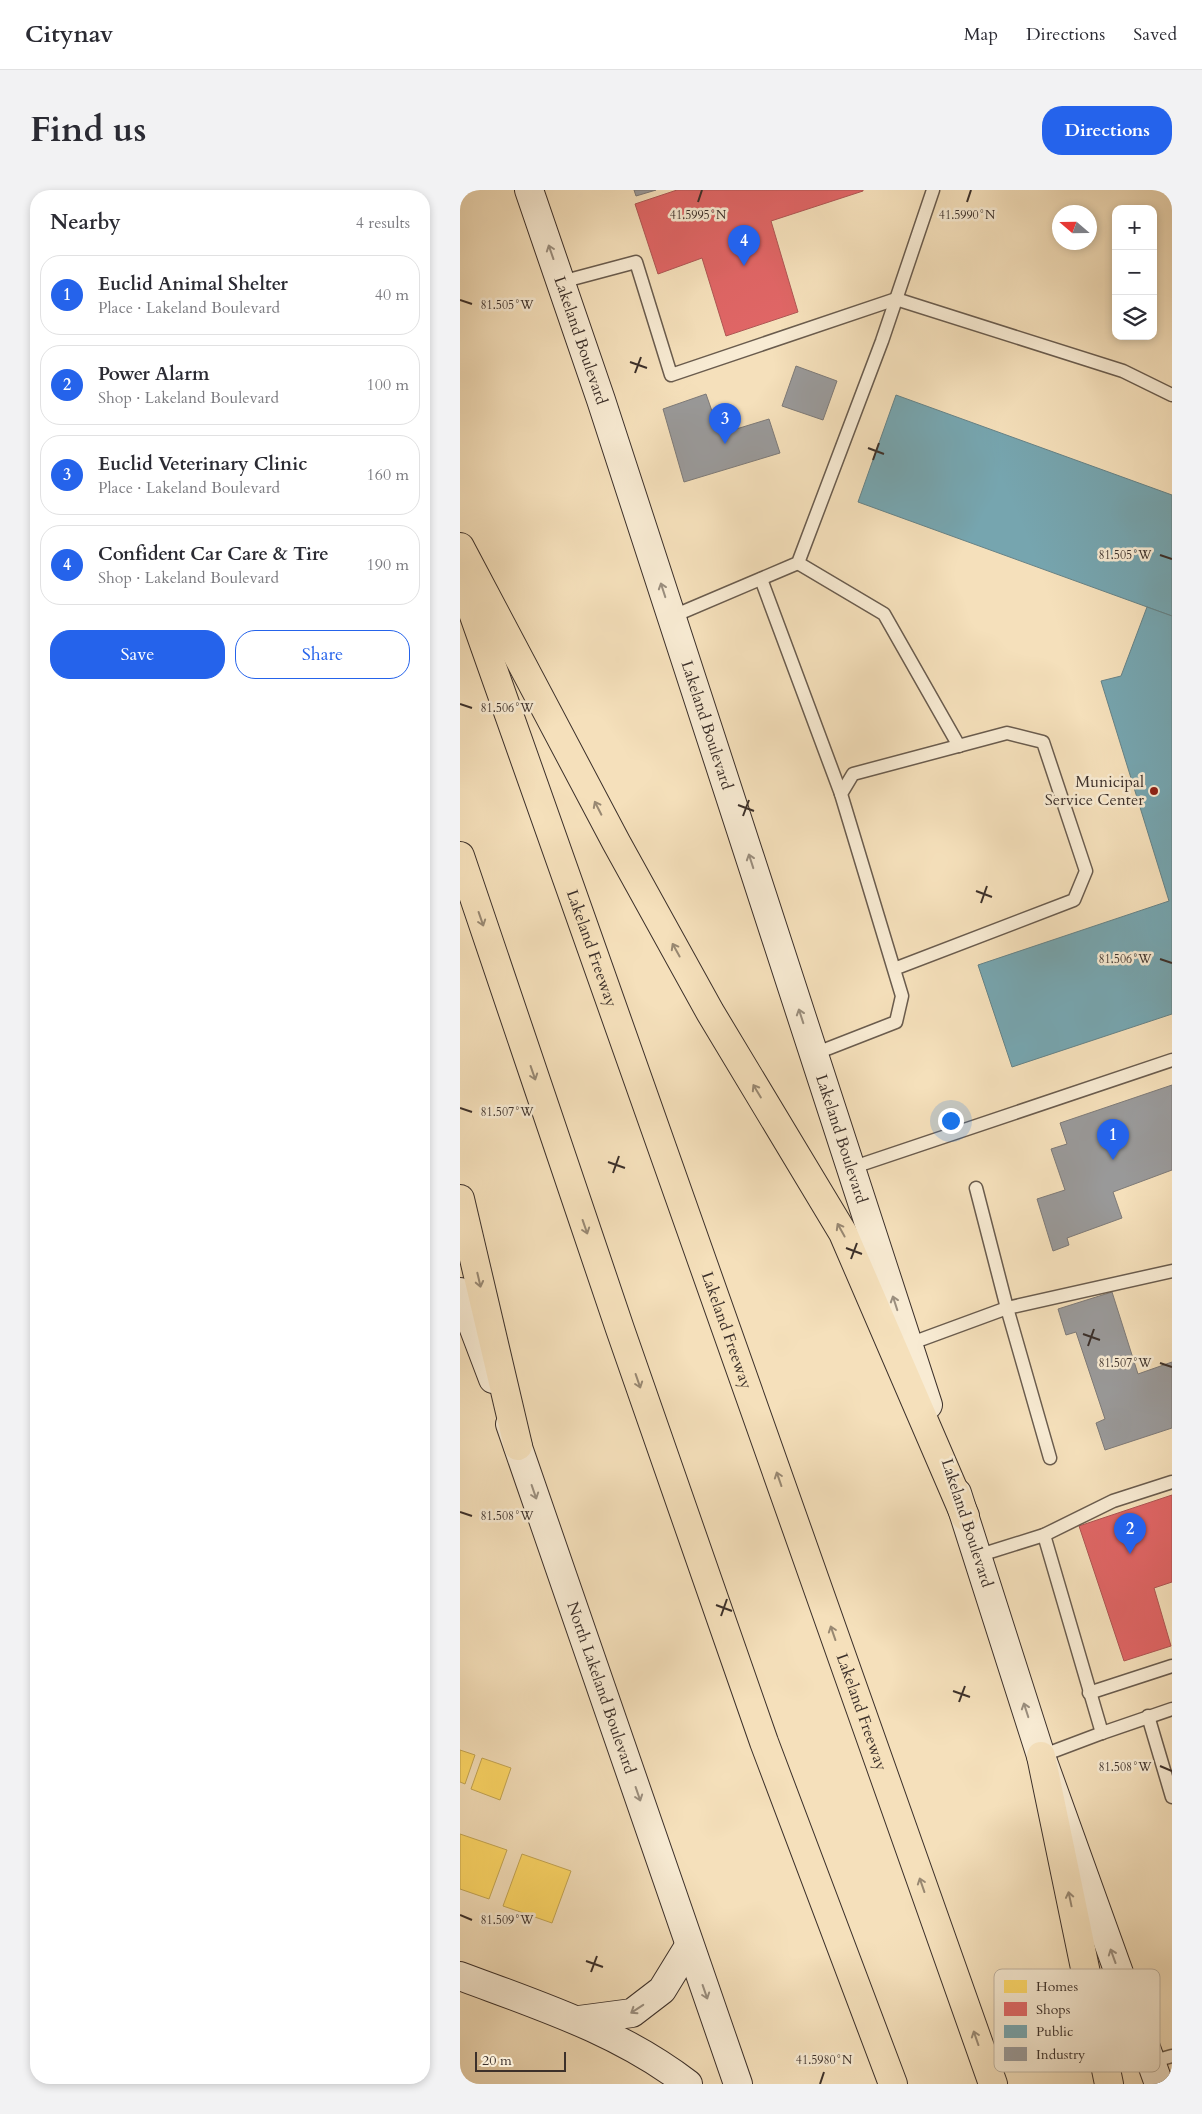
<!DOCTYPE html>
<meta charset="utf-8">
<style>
:root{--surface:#fff;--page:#f2f2f3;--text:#2b2b33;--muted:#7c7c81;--line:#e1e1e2;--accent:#2563eb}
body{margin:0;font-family:Cardo,serif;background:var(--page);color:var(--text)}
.controls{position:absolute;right:15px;top:15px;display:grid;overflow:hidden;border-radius:10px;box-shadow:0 2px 8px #0003}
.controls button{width:45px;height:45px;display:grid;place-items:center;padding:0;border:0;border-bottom:1px solid var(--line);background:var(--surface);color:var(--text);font:25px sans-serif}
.compass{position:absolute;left:592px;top:15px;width:45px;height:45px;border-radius:50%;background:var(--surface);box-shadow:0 2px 8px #0003;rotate:290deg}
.scale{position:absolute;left:15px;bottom:12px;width:91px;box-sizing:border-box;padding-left:5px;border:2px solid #3c302a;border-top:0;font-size:14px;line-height:18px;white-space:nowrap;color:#3c302a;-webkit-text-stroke:4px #f8ebd3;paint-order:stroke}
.you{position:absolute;left:490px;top:930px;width:18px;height:18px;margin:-12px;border:4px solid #fff;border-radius:50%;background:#1a73e8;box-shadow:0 0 0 8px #1a73e833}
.badge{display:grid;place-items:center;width:32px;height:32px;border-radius:50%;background:var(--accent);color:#fff;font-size:16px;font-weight:700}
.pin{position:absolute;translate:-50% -41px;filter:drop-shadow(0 1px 2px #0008)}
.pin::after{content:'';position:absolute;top:26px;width:18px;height:15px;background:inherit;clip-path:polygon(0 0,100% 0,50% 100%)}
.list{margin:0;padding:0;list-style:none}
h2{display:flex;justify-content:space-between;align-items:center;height:65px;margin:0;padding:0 20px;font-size:21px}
h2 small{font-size:16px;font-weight:400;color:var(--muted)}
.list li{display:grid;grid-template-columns:32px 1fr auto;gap:15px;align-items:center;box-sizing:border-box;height:80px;margin:0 10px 10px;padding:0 10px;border:1px solid var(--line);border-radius:20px}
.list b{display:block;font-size:19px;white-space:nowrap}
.list p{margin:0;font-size:16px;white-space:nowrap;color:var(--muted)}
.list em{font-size:16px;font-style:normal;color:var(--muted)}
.actions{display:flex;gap:10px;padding:15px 20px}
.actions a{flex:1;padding:11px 0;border:1px solid var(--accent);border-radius:20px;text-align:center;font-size:18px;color:var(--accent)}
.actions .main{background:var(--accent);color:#fff}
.icon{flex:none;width:28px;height:28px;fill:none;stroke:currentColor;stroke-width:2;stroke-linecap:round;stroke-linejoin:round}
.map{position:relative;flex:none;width:712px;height:1894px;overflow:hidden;border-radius:20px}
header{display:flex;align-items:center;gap:30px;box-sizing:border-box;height:70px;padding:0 25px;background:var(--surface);border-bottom:1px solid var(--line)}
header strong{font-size:24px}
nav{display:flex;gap:28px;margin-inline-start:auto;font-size:18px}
.intro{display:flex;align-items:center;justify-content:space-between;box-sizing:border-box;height:120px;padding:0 30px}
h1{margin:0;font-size:35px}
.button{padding:12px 22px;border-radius:20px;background:var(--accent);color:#fff;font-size:18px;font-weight:700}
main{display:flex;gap:30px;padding:0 30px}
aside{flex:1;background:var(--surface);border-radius:20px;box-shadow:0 2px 8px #0003}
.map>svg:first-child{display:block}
.homes{fill:#ffd966;stroke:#c4a654}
.shops{fill:#e06666;stroke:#af5654}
.public{fill:#76a5af;stroke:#658287}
.industry{fill:#999;stroke:#7d7a78}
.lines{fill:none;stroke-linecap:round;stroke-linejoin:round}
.lane-casing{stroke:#6a5c4e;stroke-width:15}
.secondary-casing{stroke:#3c302a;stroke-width:30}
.highway-casing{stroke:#3c302a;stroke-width:30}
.lane{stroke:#f8ebd3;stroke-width:12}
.secondary{stroke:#f8ebd3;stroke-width:28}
.highway{stroke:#f5e0bb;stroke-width:28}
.oneway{stroke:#9a8e7e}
.oneway2{stroke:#988872}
.ticks{fill:none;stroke:#3c302a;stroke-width:2}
.poi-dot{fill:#8f2418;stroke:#f8ebd3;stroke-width:2}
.labels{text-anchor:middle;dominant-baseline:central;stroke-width:5;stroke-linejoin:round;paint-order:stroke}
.street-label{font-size:16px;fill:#3c302a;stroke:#f8ebd3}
.poi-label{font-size:16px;fill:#3c302a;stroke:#f8ebd3;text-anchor:end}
.key{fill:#f8ebd3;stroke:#c0b3a0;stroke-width:1}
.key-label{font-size:14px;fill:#3c302a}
.ticks-label{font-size:12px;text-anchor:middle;fill:#3c302a;stroke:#f8ebd3;stroke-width:5;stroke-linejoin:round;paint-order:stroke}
</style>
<header>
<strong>Citynav</strong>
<nav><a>Map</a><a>Directions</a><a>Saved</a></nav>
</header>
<div class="intro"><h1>Find us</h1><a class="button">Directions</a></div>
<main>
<aside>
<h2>Nearby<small>4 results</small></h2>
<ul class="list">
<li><span class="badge">1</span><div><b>Euclid Animal Shelter</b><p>Place · Lakeland Boulevard</p></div><em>40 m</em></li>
<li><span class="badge">2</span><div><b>Power Alarm</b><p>Shop · Lakeland Boulevard</p></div><em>100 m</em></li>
<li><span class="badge">3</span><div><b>Euclid Veterinary Clinic</b><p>Place · Lakeland Boulevard</p></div><em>160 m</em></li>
<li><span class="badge">4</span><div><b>Confident Car Care &amp; Tire</b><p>Shop · Lakeland Boulevard</p></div><em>190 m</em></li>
</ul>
<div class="actions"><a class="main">Save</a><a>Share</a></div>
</aside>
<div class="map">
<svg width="712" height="1894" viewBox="0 0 712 1894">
<rect width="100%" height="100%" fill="#f5e0bb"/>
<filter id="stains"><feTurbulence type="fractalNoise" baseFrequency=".004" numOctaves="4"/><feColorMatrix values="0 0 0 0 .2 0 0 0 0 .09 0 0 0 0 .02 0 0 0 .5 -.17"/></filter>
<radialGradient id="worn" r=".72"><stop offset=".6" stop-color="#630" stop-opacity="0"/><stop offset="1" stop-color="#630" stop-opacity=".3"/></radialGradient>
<g class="homes">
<polygon points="0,1560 15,1565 5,1594 0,1592"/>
<polygon points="22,1568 51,1578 40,1610 11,1599"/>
<polygon points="0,1644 47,1660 29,1709 0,1699"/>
<polygon points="62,1664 111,1681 92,1733 43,1716"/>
</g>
<g class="shops">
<polygon points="217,0 403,0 403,1 311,31 338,122 266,146 242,68 198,84 175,14"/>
<polygon points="712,1305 712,1392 694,1398 711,1456 664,1471 619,1336"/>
</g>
<g class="public">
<polygon points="436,205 712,305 712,426 398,312"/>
<polygon points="687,417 712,426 712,824 552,877 518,775 709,711 641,491 661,486"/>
</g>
<g class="industry">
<polygon points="174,0 196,0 176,6"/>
<polygon points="336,176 377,191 363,230 322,216"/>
<polygon points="246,204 260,244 309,229 320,263 224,292 203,219"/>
<polygon points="712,895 712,980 653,1002 662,1028 607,1048 609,1055 593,1061 577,1009 605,1000 591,959 607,954 600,933"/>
<polygon points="652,1102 678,1184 712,1172 712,1238 645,1260 636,1233 645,1229 616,1142 606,1145 598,1119"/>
</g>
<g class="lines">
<defs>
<g id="lane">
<polyline points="101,92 176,72 211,185 436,109 663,181 712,205"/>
<polyline points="338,373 424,424 499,556"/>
<polyline points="301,389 381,604"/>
<polyline points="211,427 338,373 422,151 473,0"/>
<polyline points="354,864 436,832 442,806 381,604 393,584 547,543 583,552 626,681 614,710 434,779"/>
<polyline points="391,978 712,870"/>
<polyline points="516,998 547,1118 712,1081"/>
<polyline points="449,1154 547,1118 590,1268"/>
<polyline points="584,1345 642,1543"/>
<polyline points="517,1366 584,1345 653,1311 712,1292"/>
<polyline points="629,1503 712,1476"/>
<polyline points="688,1526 712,1607"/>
<polyline points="581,1566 642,1543 712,1519"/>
<polyline points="691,1872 712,1866"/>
</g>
<g id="secondary">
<path id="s1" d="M69 0 141 210 468 1215"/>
<polyline points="0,1102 33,1189"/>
<path id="s2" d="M50 1234 278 1894"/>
<polyline points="497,1303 581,1566 699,1894"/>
<path d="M0 1786C80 1816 159 1841 228 1894"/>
<polyline points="119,1830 172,1823 202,1800 229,1756"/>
</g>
<g id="highway">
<polyline points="0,357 156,652 250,822 383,1043 505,1326"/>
<path id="s3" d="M0 386 533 1894"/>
<polyline points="0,666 160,1139 304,1552 433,1894"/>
<polyline points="0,1009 58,1256"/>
<polyline points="581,1566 649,1894"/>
</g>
</defs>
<use href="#lane" class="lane-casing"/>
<use href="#secondary" class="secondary-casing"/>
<use href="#highway" class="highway-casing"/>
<use href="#lane" class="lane"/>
<use href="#secondary" class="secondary"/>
<use href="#highway" class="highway"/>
</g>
<defs><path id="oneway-shaft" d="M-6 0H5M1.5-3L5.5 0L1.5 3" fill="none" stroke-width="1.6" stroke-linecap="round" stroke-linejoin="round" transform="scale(1.25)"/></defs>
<g class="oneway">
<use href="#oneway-shaft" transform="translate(91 62) rotate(-109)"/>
<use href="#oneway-shaft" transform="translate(203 400) rotate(-108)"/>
<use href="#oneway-shaft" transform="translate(291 671) rotate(-108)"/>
<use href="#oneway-shaft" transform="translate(341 826) rotate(-108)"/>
<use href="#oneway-shaft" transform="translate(435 1113) rotate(-108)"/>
<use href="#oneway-shaft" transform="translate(74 1302) rotate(71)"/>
<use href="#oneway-shaft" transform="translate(566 1520) rotate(-108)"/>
<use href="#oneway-shaft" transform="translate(178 1604) rotate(71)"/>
<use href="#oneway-shaft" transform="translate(653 1766) rotate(-110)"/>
<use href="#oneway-shaft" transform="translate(245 1802) rotate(71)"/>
<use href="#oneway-shaft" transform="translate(177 1819) rotate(147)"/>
</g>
<g class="oneway2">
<use href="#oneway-shaft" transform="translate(138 618) rotate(-117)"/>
<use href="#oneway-shaft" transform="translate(21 729) rotate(71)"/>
<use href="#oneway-shaft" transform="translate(216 760) rotate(-119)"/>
<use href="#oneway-shaft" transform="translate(73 883) rotate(71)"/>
<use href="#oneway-shaft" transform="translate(297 901) rotate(-121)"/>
<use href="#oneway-shaft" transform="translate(125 1037) rotate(71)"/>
<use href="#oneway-shaft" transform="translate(381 1040) rotate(-119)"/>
<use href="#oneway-shaft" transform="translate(19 1090) rotate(77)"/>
<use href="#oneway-shaft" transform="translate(178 1191) rotate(71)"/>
<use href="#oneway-shaft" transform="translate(319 1289) rotate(-109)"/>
<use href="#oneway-shaft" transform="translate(373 1443) rotate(-109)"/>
<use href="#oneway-shaft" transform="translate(462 1695) rotate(-109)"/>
<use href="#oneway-shaft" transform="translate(610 1709) rotate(-102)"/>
<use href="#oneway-shaft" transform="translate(516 1848) rotate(-109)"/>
</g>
<path class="ticks" d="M238 12 242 0M507 12 511 0M0 110 12 114M170 172 187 178M175 183 181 167M408 258 424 264M413 270 419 253M700 365 712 369M0 514 12 518M278 615 294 621M283 626 289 610M516 701 532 707M521 713 527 696M700 769 712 773M0 918 12 922M148 972 165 978M153 983 159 966M386 1058 402 1064M391 1069 397 1053M623 1144 640 1150M628 1156 634 1139M700 1173 712 1177M0 1322 12 1326M256 1415 272 1421M261 1426 267 1409M493 1501 510 1507M499 1512 505 1496M700 1576 712 1581M0 1725 12 1730M126 1771 143 1777M131 1782 137 1766M360 1894 364 1882"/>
<circle class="poi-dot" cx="694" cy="601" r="5"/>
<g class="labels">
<g class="street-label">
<text stroke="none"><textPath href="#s1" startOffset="159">Lakeland Boulevard</textPath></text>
<text stroke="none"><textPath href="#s1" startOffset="564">Lakeland Boulevard</textPath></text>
<text stroke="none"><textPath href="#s3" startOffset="395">Lakeland Freeway</textPath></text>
<text stroke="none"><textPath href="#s1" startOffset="999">Lakeland Boulevard</textPath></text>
<text stroke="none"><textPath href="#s3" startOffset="800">Lakeland Freeway</textPath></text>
<text transform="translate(507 1333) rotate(72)">Lakeland Boulevard</text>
<text stroke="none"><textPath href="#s2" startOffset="279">North Lakeland Boulevard</textPath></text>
<text stroke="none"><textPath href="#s3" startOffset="1205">Lakeland Freeway</textPath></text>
</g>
<g class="poi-label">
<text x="684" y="592">Municipal<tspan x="684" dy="18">Service Center</tspan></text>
</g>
</g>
<rect x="534" y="1779" width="166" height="103" rx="8" class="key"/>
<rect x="544" y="1790" width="23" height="13" fill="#ffd966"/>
<rect x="544" y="1812" width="23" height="14" fill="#e06666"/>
<rect x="544" y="1835" width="23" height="13" fill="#76a5af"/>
<rect x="544" y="1857" width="23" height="14" fill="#999"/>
<g class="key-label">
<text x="576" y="1801">Homes</text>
<text x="576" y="1824">Shops</text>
<text x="576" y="1846">Public</text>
<text x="576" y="1869">Industry</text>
</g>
<g class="ticks-label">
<text x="507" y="29">41.5990°N</text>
<text x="238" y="29">41.5995°N</text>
<text x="47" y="119">81.505°W</text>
<text x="665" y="369">81.505°W</text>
<text x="47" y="522">81.506°W</text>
<text x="665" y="773">81.506°W</text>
<text x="47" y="926">81.507°W</text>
<text x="665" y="1177">81.507°W</text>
<text x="47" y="1330">81.508°W</text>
<text x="665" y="1581">81.508°W</text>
<text x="47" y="1734">81.509°W</text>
<text x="364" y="1874">41.5980°N</text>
</g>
<rect width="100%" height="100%" filter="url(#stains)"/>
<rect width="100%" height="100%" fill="url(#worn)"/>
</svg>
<div class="controls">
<button>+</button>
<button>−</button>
<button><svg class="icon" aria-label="layers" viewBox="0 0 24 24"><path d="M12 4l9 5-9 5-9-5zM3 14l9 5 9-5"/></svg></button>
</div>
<svg class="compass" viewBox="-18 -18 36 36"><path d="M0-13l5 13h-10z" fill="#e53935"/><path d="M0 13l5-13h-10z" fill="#7c7c81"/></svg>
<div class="scale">20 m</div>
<div class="you"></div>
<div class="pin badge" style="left:653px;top:970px">1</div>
<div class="pin badge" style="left:670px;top:1364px">2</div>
<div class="pin badge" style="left:265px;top:254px">3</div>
<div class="pin badge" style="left:284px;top:76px">4</div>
</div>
</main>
